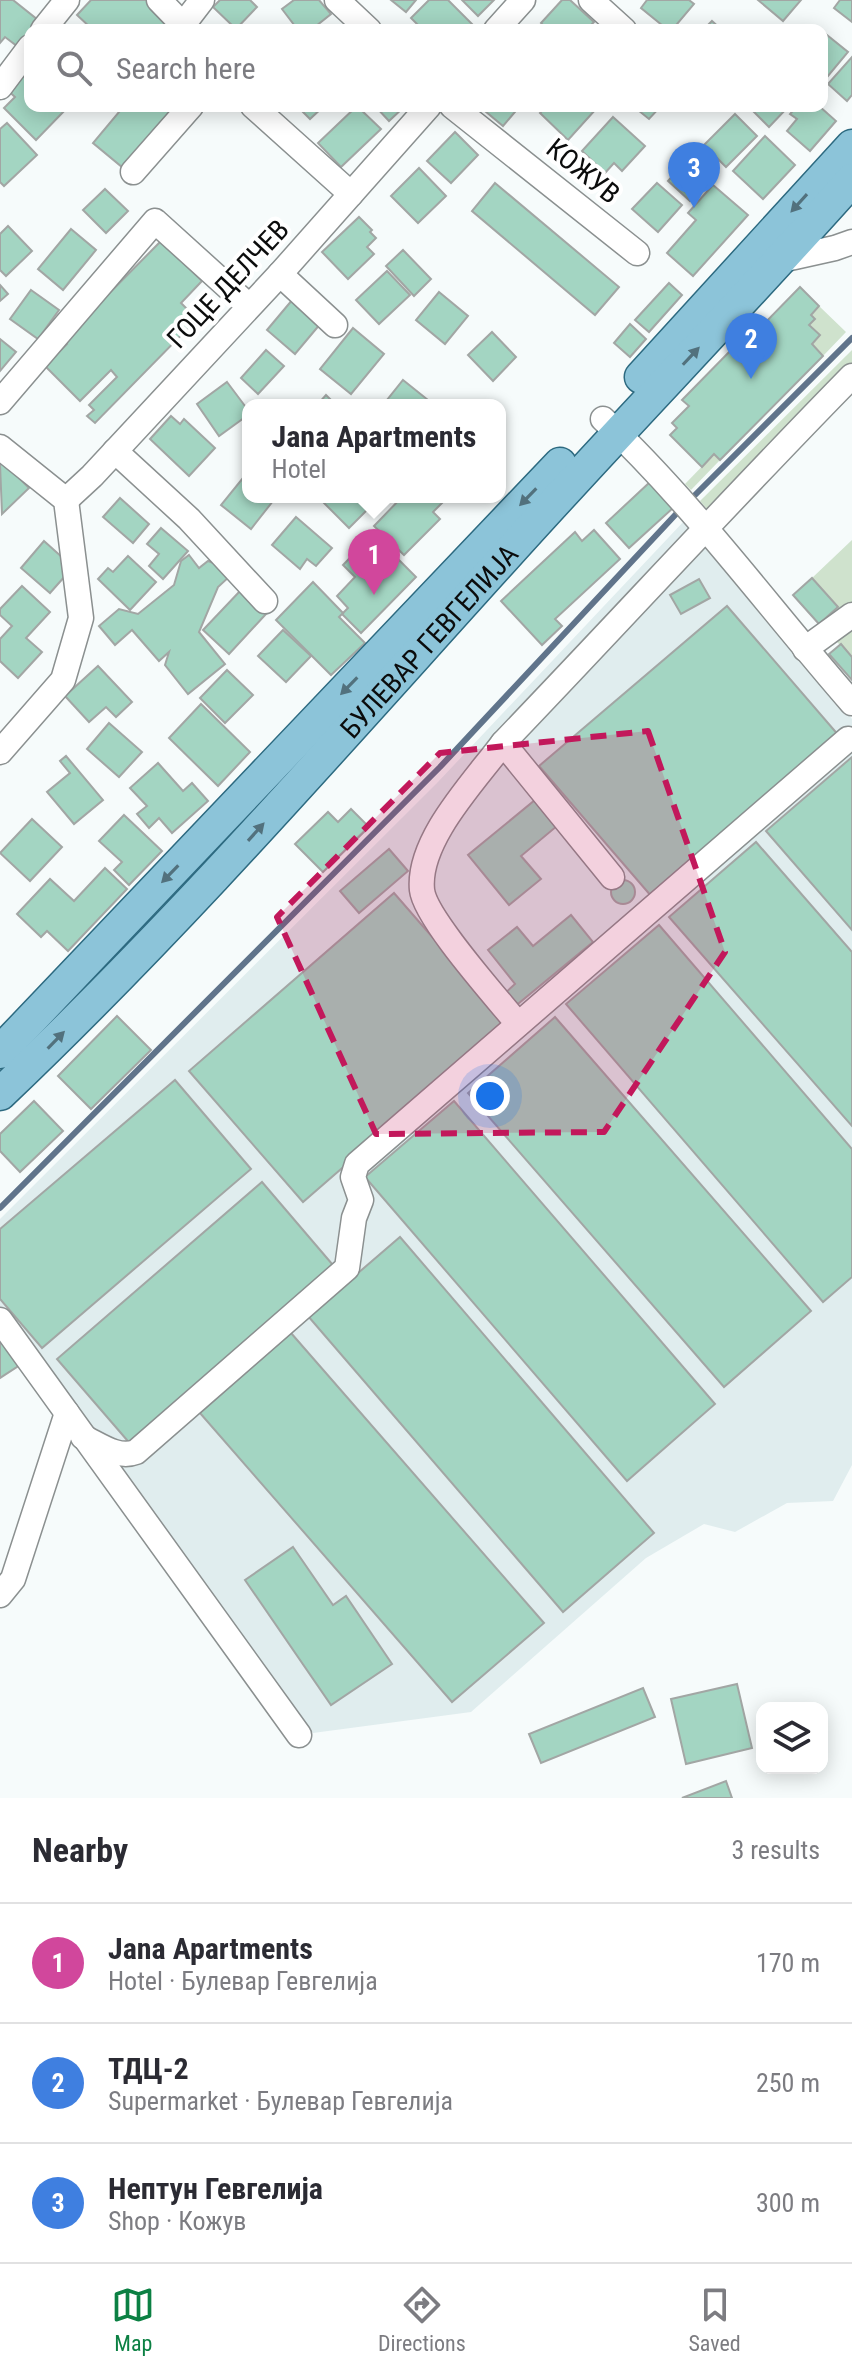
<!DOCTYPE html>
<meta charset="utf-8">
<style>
:root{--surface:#fff;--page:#f7f7f7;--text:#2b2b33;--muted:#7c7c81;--line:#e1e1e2;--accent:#0b8043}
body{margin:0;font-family:"Roboto Condensed",sans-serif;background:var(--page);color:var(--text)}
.controls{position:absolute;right:24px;bottom:24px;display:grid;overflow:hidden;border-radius:16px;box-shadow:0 4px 20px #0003}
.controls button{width:72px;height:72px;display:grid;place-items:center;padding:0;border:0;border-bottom:2px solid var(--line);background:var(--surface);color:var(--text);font:40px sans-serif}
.you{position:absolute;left:490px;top:1096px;width:28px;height:28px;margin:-20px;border:6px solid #fff;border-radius:50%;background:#1a73e8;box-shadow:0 0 0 12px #1a73e833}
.badge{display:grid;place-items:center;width:52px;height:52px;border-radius:50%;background:var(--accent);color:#fff;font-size:26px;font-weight:700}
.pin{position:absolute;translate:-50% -66px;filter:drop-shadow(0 2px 4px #0008)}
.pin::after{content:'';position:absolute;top:42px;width:28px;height:24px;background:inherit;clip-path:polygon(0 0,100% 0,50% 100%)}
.popup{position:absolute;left:242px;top:399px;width:264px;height:104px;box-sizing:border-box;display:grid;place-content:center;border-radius:16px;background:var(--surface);filter:drop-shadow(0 2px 6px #0005);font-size:26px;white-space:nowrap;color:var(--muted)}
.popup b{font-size:30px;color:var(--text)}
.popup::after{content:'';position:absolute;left:50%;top:100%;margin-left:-16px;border:16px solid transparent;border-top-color:var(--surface)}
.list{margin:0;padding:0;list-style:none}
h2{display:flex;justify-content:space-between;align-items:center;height:104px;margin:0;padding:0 32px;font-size:34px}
h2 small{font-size:26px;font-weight:400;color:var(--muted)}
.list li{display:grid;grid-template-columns:52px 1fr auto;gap:24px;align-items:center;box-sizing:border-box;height:120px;padding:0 32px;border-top:2px solid var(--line)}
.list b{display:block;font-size:30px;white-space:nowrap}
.list p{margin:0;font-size:26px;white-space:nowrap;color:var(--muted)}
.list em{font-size:26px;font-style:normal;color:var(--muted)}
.icon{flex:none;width:44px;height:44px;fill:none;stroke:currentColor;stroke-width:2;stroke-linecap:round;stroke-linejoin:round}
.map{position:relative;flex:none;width:852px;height:1798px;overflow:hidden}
.search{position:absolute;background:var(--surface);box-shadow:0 4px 20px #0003;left:24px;right:24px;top:24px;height:88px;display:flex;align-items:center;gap:20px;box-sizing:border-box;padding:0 28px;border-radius:16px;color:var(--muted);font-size:30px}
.sheet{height:464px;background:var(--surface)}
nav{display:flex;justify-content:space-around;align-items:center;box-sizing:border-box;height:112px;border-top:2px solid var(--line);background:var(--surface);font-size:22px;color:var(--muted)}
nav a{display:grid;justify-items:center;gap:4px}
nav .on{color:var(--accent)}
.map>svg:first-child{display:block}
.built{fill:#e0edee}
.green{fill:#cfe2cd}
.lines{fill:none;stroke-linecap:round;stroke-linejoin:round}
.stream{stroke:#60748b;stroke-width:6}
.building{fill:#a3d5c2;stroke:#a2a6a4;stroke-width:2}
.minor-casing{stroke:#8b9090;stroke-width:27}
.major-casing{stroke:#2d6a80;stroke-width:35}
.minor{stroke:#fff;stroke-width:24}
.major{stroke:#8cc4d9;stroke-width:32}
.oneway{fill:#52717d}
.marked{fill:#c2185b;fill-opacity:0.2;stroke:#c2185b;stroke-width:6;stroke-dasharray:16 10;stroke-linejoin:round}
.labels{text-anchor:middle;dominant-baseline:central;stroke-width:8;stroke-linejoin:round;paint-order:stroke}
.street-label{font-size:28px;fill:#0b0c0c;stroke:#fff}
</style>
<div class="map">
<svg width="852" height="1798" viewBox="0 0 852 1798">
<rect width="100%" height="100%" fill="#f6fbfb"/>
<polygon class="built" points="685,520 852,719 852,1465 833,1501 787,1503 735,1532 704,1524 646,1558 471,1712 313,1733 121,1467 0,1308 0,1219 437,783"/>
<g class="green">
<polygon points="819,306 846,332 823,356 812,344 820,335 809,325 815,319 811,315"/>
<polygon points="852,350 852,363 707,509 700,501"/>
<polygon points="714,454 720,460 691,490 685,484"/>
<polygon points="852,540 852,657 819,624 837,607 812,578"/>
</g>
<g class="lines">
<g class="stream">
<polyline points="695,495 852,338"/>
<polyline points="0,1208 440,767 677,513"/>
</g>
</g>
<g class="building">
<polygon points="0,0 13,0 38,20 17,46 5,37 0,43"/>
<polygon points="91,0 154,0 172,30 93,30 77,15"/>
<polygon points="220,0 250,0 257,7 236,29 213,7"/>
<polygon points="294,0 319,0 331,14 311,30 298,30 282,9"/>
<polygon points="391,0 416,0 406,12"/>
<polygon points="429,0 448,0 477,29 423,30 411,18"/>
<polygon points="462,0 494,0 478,16"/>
<polygon points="562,0 570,0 594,22 586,30 548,30 541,23"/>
<polygon points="647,0 689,0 694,4 672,30 668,30 641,8"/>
<polygon points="758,0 801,0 783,21"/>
<polygon points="840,0 852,0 852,22 834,8"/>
<polygon points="712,21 722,30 703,30"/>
<polygon points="822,31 848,52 823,82 822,81"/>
<polygon points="852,57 852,95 847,101 828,84"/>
<polygon points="30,69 30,106 69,106 36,140 4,108 15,97 3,86 20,80"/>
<polygon points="124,106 185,106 128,172 93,143"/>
<polygon points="297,106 324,106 310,119"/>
<polygon points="357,106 381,129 341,167 318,143"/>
<polygon points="375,106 403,106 404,107 389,121"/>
<polygon points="479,106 520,106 503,126"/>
<polygon points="547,106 593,106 596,109 568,140 540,113"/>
<polygon points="633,106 661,106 649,119"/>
<polygon points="748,106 789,106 769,127"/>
<polygon points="797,106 819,106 836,121 810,151 787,131 797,119 790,114"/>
<polygon points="735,114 757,136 726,167 704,145"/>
<polygon points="613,117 645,146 622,171 614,163 605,173 582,151"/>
<polygon points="7,123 37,155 4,186 0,182 0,129"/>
<polygon points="455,132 478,155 451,183 427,161"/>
<polygon points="765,136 795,165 763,199 733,171"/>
<polygon points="694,152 715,173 690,201 668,181"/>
<polygon points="419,168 446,196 418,223 391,196"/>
<polygon points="495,183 619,287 595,315 472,211"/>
<polygon points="657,183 682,205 658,232 632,209"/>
<polygon points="713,185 748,215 693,276 667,253 696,220 688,213"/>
<polygon points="105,189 128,211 106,233 83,210"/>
<polygon points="359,217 372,230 370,232 376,238 367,247 374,254 348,279 322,252"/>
<polygon points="8,226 32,251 6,276 0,270 0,234"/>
<polygon points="71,229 96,250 63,290 38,269"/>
<polygon points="161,241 202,281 181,303 197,319 95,423 87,416 94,410 89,405 117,377 111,370 80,401 45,366 67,344 63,340"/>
<polygon points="403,250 431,279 414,296 386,266"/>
<polygon points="387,271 410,295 379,324 356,300"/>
<polygon points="669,283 682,295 649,332 635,320"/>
<polygon points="0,285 8,294 0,301"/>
<polygon points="800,287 819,306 811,315 815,319 809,325 820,335 812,344 823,356 720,460 714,454 702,467 670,435 677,428 672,423 689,406 682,400 735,346 747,358 764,340 756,332"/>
<polygon points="31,290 59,310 38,339 10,319"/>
<polygon points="439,292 468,316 445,344 416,320"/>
<polygon points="293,299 321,323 295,354 267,330"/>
<polygon points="630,324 646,339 630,357 614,343"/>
<polygon points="353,328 384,354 351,394 320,369"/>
<polygon points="492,332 516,357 493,381 468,355"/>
<polygon points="0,339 16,352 0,371"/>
<polygon points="266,350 284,366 258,394 241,378"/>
<polygon points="403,380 433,404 432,405 383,405"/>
<polygon points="227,382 248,410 248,415 219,436 197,404"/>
<polygon points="326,395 336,405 317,405"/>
<polygon points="171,416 180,424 184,419 215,448 189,476 150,439"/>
<polygon points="3,462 29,488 2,514 0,464"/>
<polygon points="243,478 248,482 248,497 267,497 273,501 251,529 221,505"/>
<polygon points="650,482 673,508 629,548 606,523"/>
<polygon points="318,497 369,497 374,503 349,528"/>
<polygon points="402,497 448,497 433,512 440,519 404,555 374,526"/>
<polygon points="120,498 149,524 133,543 103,517"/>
<polygon points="296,517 332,548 316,566 307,559 300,569 272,545"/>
<polygon points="161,528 188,551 163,579 149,566 159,554 147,544"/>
<polygon points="594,530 620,559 555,619 562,626 542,645 501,601 575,532 582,541"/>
<polygon points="373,534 416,577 361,633 342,614 348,608 337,596 355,577 343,565"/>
<polygon points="44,541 73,567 50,593 21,568"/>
<polygon points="189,555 199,568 208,561 222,566 230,576 218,587 199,632 225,664 188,694 165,665 169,652 159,661 132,630 115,645 99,626 119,609 138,614 174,585 181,561"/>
<polygon points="128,556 156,582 130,610 98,579 108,568 113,572"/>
<polygon points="812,578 838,607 819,624 793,595"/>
<polygon points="699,579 710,598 681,614 670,595"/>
<polygon points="313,582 343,613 339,617 365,643 331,675 276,620"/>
<polygon points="22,586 50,612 26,638 42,652 18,678 0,661 0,639 12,626 0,615 0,609"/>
<polygon points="241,590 266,614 229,654 203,630"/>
<polygon points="727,606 840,737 652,897 539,766"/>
<polygon points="283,630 311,656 286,682 258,656"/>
<polygon points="841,644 852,657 852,680 829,654"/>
<polygon points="98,666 132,702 116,717 106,707 89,722 65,696"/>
<polygon points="227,670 253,695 225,723 200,698"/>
<polygon points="201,704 250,752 218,786 169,738"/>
<polygon points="109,723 142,752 119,777 87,749"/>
<polygon points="66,756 103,800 74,824 47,792 70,773 60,761"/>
<polygon points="852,757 852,930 766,831"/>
<polygon points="158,763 183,791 192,783 208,801 172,833 159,818 149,828 137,814 147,806 130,788"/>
<polygon points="535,800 557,826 521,856 541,879 509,905 468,855"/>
<polygon points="351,809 369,827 323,872 295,844 328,812 338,822"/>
<polygon points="124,815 162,851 129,885 114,870 122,862 99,841"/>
<polygon points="32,819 62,847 30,881 0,853"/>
<polygon points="756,842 852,952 852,1126 669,917"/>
<polygon points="389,849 408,871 359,913 340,891"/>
<polygon points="105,868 127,889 68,951 47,931 41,937 17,914 50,879 74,901"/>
<circle cx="623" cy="892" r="12"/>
<polygon points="394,893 508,1024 303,1202 189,1071"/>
<polygon points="571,915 593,942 513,1008 503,995 515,984 488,950 517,927 533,946"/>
<polygon points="659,925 852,1149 852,1277 823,1302 566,1004"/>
<polygon points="117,1016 151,1050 91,1109 58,1076"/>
<polygon points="555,1017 811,1311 724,1387 468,1093"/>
<polygon points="175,1080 251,1169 42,1348 0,1299 0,1229"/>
<polygon points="34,1101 63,1131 20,1172 0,1151 0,1134"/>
<polygon points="454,1101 715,1404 627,1481 365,1177"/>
<polygon points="262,1182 338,1271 133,1447 57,1359"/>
<polygon points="400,1237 654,1533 563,1612 308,1316"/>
<polygon points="291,1333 544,1623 452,1702 200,1413"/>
<polygon points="0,1335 23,1363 0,1378"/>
<polygon points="293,1547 333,1605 346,1596 392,1664 331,1705 245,1580"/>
<polygon points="737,1684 752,1748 686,1764 671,1699"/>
<polygon points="643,1688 655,1717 541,1763 529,1734"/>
<polygon points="726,1781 732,1798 682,1798"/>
</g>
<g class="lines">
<defs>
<g id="minor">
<polyline points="159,0 188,30"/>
<polyline points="337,0 369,30"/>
<polyline points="591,0 624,30"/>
<polyline points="43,30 67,0"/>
<polyline points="179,30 202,0"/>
<polyline points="496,30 523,0"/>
<polyline points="0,87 30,47"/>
<polyline points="253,106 351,194"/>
<polyline points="452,106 637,253"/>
<polyline points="133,172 191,106"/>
<polyline points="781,260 835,248 852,242"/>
<polyline points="280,274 335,325"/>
<polyline points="0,402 155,221 249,306"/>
<path d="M603 419C695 506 769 608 852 703"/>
<polyline points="0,447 66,500 81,618 63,680 0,752"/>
<polyline points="115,451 189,519 265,601"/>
<polyline points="66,500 92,476 280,274 429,106"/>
<polyline points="805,649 852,615"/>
<path d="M503 743C475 781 417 840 422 890 425 918 497 998 518 1024"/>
<path d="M612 877 503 743C620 621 734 496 852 376"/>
<polyline points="0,1320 299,1735"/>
<path d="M83 1437C100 1445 118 1459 136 1452L347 1268 354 1218 361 1200 353 1177 357 1164 848 739"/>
<polyline points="0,1595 13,1579 67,1413"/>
</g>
<g id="major">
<polyline points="641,377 852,146"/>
<polyline points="0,1052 560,464"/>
<path id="s1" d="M0 1094C178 925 339 740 503 559 618 431 738 308 852 180"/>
</g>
</defs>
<use href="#minor" class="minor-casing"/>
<use href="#major" class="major-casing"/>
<use href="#minor" class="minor"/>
<use href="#major" class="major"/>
</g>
<defs><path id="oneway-solid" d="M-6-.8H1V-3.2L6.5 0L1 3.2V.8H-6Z" transform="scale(2)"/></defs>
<g class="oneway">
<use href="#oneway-solid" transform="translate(799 203) rotate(132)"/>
<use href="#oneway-solid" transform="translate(691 356) rotate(-47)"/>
<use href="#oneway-solid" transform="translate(528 497) rotate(134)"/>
<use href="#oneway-solid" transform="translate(349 686) rotate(134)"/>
<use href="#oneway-solid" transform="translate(256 832) rotate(-48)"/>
<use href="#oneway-solid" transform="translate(170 874) rotate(134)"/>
<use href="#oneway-solid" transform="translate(56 1040) rotate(-46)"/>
</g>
<path class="marked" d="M648 731 725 952 604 1132 376 1134 277 917 440 753Z"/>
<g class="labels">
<g class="street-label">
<text transform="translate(583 171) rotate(39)">КОЖУВ</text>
<text transform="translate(228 284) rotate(-47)">ГОЦЕ ДЕЛЧЕВ</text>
<text stroke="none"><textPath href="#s1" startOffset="624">БУЛЕВАР ГЕВГЕЛИЈА</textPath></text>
</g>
</g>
</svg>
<div class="controls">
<button><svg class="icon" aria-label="layers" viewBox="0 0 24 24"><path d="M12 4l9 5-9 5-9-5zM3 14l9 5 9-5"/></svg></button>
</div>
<div class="you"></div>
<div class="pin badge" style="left:374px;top:595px;background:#d1479c">1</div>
<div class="popup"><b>Jana Apartments</b>Hotel</div>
<div class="pin badge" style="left:751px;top:379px;background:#3f7fe0">2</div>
<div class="pin badge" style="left:694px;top:208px;background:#3f7fe0">3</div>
<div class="search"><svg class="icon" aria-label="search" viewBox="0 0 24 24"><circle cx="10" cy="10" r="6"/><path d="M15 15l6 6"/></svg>Search here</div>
</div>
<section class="sheet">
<h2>Nearby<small>3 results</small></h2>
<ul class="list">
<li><span class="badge" style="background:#d1479c">1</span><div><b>Jana Apartments</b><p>Hotel · Булевар Гевгелија</p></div><em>170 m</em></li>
<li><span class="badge" style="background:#3f7fe0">2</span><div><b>ТДЦ-2</b><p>Supermarket · Булевар Гевгелија</p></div><em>250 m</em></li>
<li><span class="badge" style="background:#3f7fe0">3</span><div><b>Нептун Гевгелија</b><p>Shop · Кожув</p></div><em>300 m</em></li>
</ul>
</section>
<nav>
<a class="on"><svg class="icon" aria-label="map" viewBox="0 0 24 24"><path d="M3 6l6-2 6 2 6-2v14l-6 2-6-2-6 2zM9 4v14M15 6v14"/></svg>Map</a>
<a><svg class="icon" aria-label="directions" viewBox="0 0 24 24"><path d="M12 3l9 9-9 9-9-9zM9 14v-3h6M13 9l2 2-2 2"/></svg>Directions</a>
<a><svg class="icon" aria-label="saved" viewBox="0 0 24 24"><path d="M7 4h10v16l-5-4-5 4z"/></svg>Saved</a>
</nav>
